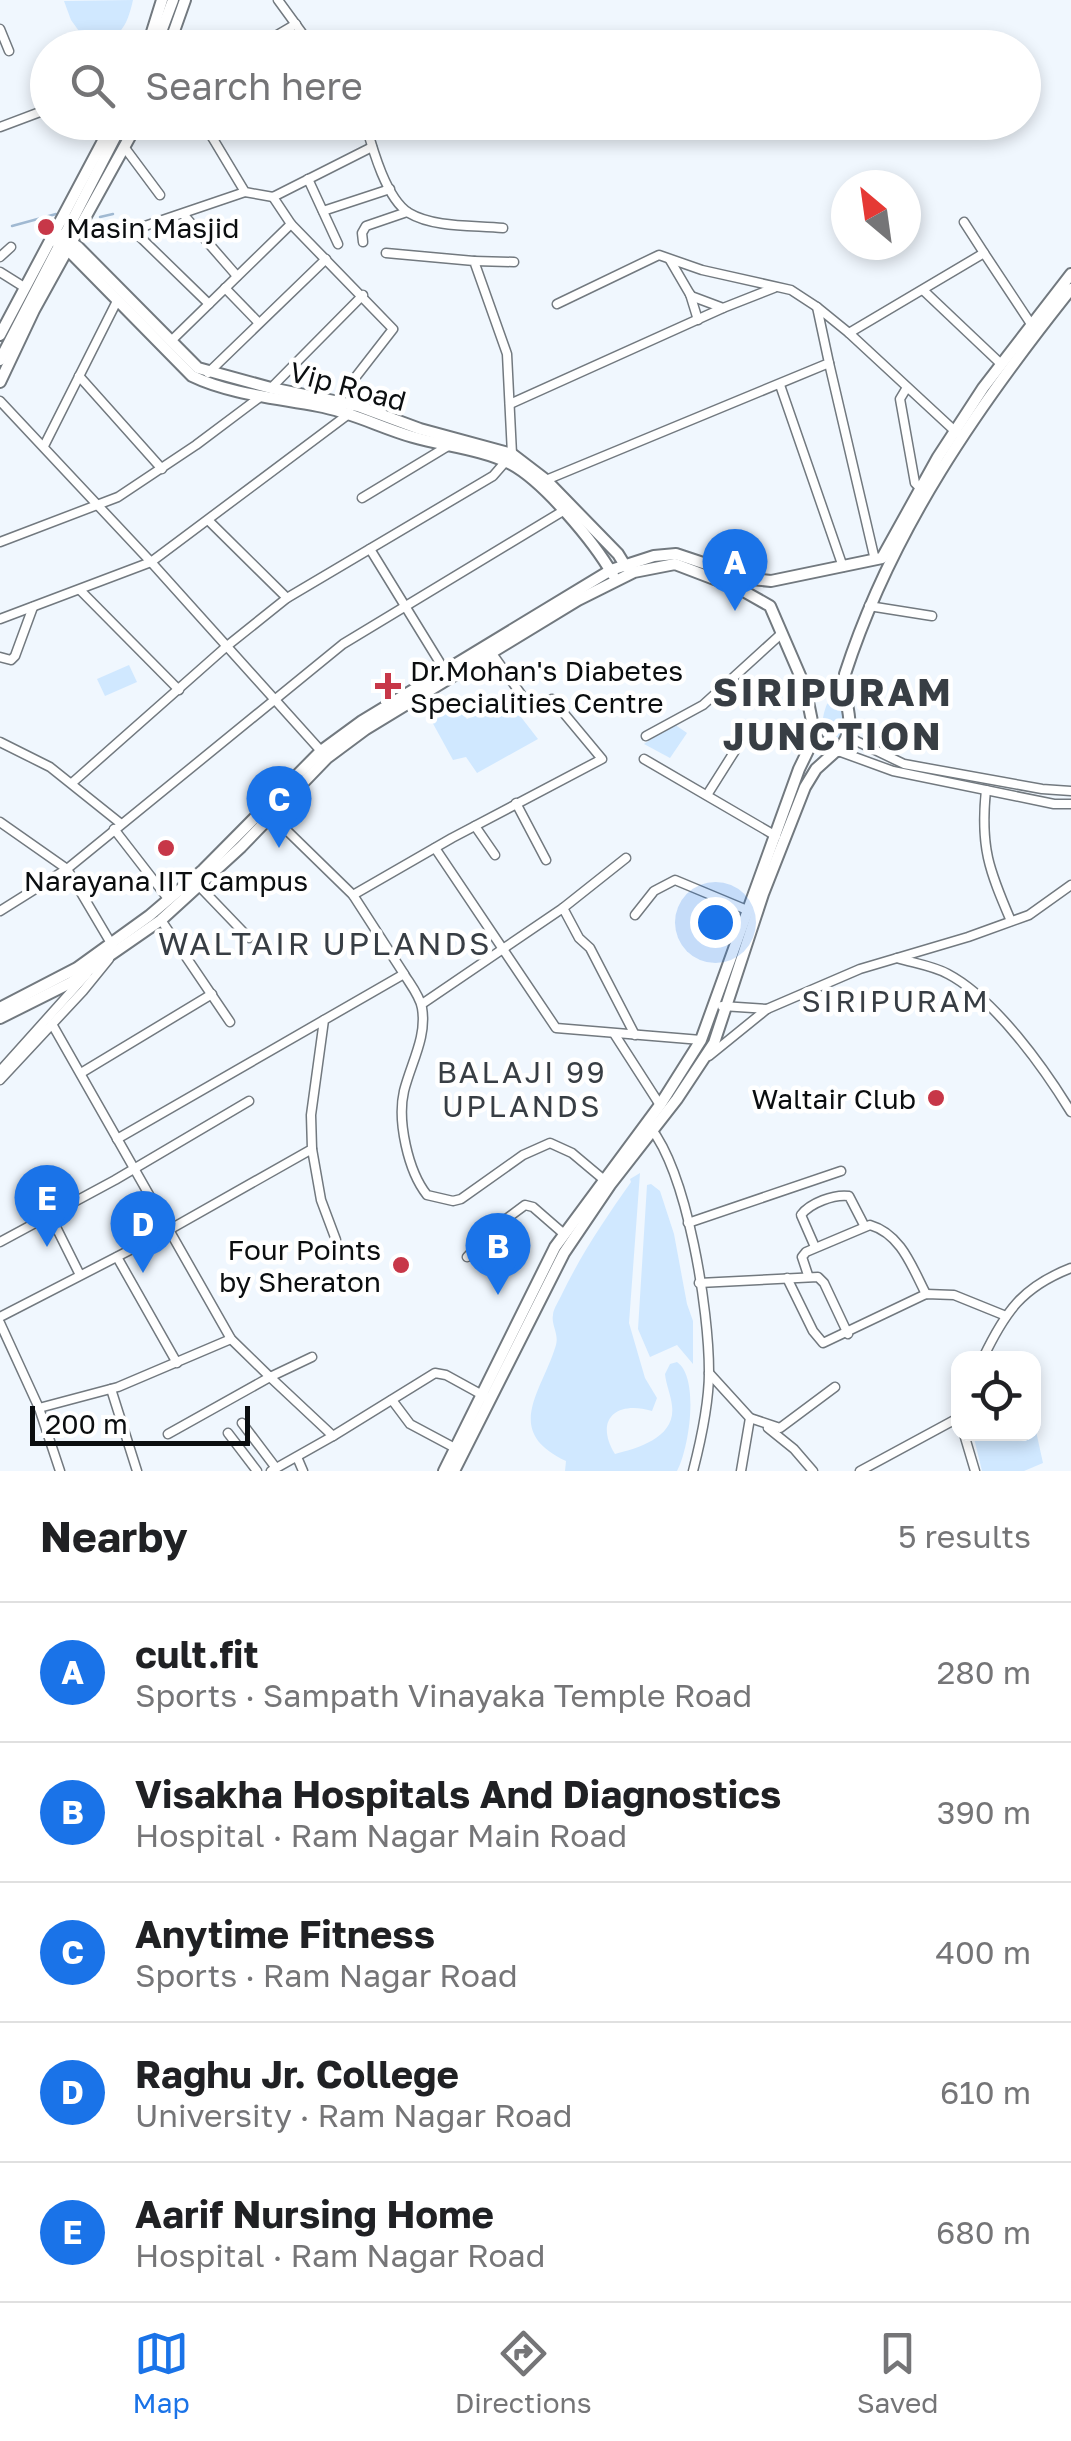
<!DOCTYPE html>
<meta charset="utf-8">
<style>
:root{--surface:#fff;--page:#f6f6f6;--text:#202124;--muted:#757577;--line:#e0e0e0;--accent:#1a73e8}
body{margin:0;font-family:"Golos Text",sans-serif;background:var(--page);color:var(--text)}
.controls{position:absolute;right:30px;bottom:30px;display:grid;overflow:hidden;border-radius:20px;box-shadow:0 5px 15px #0003}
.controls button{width:90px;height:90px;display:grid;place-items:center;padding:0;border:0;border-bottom:2px solid var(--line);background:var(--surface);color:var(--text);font:50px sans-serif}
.compass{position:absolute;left:831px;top:170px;width:90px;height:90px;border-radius:50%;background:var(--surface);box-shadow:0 5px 15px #0003;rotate:331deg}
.scale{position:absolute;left:30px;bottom:25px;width:220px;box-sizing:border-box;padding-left:10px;border:5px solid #0b0e10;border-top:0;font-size:28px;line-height:35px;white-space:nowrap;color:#0b0e10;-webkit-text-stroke:8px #fff;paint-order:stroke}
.you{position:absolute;left:715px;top:922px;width:35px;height:35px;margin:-25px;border:8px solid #fff;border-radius:50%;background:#1a73e8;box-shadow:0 0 0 15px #1a73e833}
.badge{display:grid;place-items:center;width:65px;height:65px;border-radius:50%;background:var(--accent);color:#fff;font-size:32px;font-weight:700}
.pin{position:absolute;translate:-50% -82px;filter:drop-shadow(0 2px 5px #0008)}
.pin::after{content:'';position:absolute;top:52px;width:35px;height:30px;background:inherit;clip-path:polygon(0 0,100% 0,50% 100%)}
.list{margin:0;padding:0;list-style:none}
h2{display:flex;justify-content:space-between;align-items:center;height:130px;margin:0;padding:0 40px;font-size:42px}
h2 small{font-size:32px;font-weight:400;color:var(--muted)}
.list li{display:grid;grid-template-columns:65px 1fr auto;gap:30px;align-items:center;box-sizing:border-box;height:140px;padding:0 40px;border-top:2px solid var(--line)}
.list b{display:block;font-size:38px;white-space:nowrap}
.list p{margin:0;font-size:32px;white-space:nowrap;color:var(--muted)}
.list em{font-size:32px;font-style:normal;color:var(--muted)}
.icon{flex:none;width:55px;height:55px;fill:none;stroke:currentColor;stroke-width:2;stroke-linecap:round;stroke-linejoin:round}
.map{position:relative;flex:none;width:1071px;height:1471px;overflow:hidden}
.search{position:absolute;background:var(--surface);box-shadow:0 5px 15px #0003;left:30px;right:30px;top:30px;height:110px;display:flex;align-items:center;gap:25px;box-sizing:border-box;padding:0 35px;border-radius:55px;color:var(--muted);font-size:38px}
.sheet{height:830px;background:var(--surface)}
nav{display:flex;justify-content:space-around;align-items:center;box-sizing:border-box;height:140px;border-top:2px solid var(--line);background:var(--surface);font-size:28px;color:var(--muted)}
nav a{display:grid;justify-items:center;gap:5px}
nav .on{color:var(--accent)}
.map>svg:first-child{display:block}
.green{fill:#d0e8ff}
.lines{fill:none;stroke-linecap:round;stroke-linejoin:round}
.stream{stroke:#a0b9d2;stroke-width:2.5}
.minor-casing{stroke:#72797f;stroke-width:11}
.major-casing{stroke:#72797f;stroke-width:14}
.minor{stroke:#fff;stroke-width:8}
.major{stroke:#fff;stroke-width:10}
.poi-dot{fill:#c73748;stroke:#fff;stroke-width:4}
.labels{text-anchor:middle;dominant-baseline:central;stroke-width:9;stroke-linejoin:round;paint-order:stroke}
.poi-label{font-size:28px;fill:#0b0e10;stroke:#fff;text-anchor:start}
.street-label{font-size:28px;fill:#0b0e10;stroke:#fff}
.neighbourhood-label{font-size:30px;letter-spacing:2.5px;fill:#383e44;stroke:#fff}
.quarter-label{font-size:32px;letter-spacing:2.5px;fill:#383e44;stroke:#fff}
.district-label{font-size:38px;font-weight:bold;letter-spacing:2.5px;fill:#383e44;stroke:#fff}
</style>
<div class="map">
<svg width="1071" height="1471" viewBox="0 0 1071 1471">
<rect width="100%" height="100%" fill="#f0f7fe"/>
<g class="green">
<path d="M133 0C126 31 117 44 84 38L71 20 64 1Z"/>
<polygon points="129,665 137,682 105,696 97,679"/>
<polygon points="447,697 467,719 507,699 538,739 477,773 466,757 453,760 425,709"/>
<path d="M834 699C848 710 845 726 840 742L831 746C820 736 821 718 827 704Z"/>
<polygon points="674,724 687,733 670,758 644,744"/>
<path d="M640 1173 629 1323 645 1378 657 1398 652 1411C616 1400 594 1420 615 1454 639 1448 676 1437 672 1406 671 1395 666 1385 665 1374L670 1364 677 1362C700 1378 689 1449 677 1471H565L566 1461C502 1431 542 1392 556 1345 559 1334 551 1325 553 1315 553 1309 560 1299 562 1294 582 1253 605 1219 631 1182L630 1179Z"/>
<polygon points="651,1184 660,1191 674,1234 687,1304 693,1321 693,1364 677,1345 650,1357 638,1329 647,1185"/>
<polygon points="1034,1422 1043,1463 1024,1471 982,1471 973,1434 1034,1434"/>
</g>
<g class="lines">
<g class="stream">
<polyline points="100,217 113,214"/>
<polyline points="12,226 56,214"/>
</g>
<defs>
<g id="minor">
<polyline points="278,0 313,48"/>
<polyline points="0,29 9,51"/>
<polyline points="255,48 296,24"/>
<polyline points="203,122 212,137 236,122"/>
<path d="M365 122C372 147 386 199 409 213 434 228 475 225 503 228"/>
<polyline points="0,127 48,109"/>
<polyline points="212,137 245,192 273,197 372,147"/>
<polyline points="125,148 160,195"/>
<polyline points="308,179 338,244"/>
<polyline points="273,197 291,224"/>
<polyline points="323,211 390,189"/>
<polyline points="183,214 237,276"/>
<polyline points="964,222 984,253"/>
<polyline points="363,242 362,233 366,226 407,212"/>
<polyline points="0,257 11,247"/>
<polyline points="670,260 691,296 723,308 774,288"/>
<polyline points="474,261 514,262"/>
<polyline points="0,272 24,287"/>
<polyline points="225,288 259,323"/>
<polyline points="924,291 1000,363"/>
<polyline points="690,294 698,320"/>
<polyline points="209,304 138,235 136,229 245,192"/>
<polyline points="557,304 659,255 702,270 791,290 817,307"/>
<polyline points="171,341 291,224 393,329 337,401"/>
<polyline points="829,363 875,560"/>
<polyline points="208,373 326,259"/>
<polyline points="79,376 162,469"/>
<polyline points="780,385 843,567"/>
<polyline points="271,388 363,295"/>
<polyline points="906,389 900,399 915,483 920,488"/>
<polyline points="0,401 151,562 321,751"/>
<polyline points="510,404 723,308"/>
<polyline points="957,433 849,333 984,253 1031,324"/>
<polyline points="44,446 117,301"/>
<polyline points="546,480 829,363 817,307 849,333"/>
<polyline points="362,498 448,446"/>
<polyline points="209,521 287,598"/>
<polyline points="0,542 118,497 196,445 260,397"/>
<polyline points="370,549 445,671"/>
<polyline points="80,590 179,690"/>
<polyline points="869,606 932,616"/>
<polyline points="0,619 151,562 350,413"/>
<polyline points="491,652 523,697"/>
<polyline points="0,657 11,660 15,656 33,607"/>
<polyline points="646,736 703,705 781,634"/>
<polyline points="848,737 904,764 1042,789 1071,791"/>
<polyline points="0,742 50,767 120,823"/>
<polyline points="838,751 893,771 1054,804 1071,804"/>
<polyline points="644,759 776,836"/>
<polyline points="72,783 227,646 287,598 493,476 512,454 507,354 474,261 386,253"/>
<path d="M986 790C980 847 989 870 1011 921"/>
<polyline points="707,795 743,738"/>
<polyline points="516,803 546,860"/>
<polyline points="0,822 67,869 112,945"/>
<polyline points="475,826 495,855"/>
<polyline points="114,829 169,900"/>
<polyline points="435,848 556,1028 701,1040"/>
<polyline points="200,887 249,938"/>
<polyline points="353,895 452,838 602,759 552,699"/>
<polyline points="563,908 626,858"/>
<polyline points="0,911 67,869 343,644 563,511"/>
<polyline points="635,915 654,891 675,880 747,910"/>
<polyline points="161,920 230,1022"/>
<path d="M897 958C913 963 934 966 948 974 995 999 1044 1068 1071 1112"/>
<path d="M404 974C410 984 420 996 422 1008 427 1037 411 1063 404 1091 397 1121 408 1171 427 1195L453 1201 461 1199 523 1155 550 1143 572 1153 603 1179"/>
<polyline points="422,1004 563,908 579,938 590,948 635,1035"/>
<polyline points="722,1006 767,1009"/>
<polyline points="52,1024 231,1339 270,1377 312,1357"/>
<polyline points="615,1035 660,1105"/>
<polyline points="709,1056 767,1009 860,969 968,937 1029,915 1071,885"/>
<polyline points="0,1071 87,974"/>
<polyline points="81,1073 212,994"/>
<polyline points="0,1080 83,991 109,959"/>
<path d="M650 1127C688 1175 709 1310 709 1372 709 1404 701 1440 693 1471"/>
<polyline points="117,1139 324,1020"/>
<polyline points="312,1149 321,1200 336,1240"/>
<polyline points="50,1215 80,1275"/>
<polyline points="688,1223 841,1171"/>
<polyline points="0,1242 115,1180 249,1101"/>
<path d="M815 1247 801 1215C810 1203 834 1194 849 1196L864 1225"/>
<polyline points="117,1257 177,1363"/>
<polyline points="467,1257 494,1228 525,1205 533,1207 564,1234"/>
<path d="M808 1275 802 1257 806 1252 870 1225C901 1234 912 1267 926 1294"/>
<polyline points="787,1278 813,1331 823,1343 926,1294 954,1295 1006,1316"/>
<polyline points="699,1283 818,1277 824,1283 848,1334"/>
<polyline points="0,1317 167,1231 312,1149 311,1115 324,1020 404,974 353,895 272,816"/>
<polyline points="0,1323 39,1408 60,1471"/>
<path d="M983 1358C1005 1312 1022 1287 1071 1268"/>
<polyline points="709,1373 750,1418 741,1471"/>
<polyline points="111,1389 137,1471"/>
<polyline points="392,1400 410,1424 455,1448"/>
<polyline points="39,1408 118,1387 231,1339"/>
<polyline points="750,1418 780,1428 835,1387"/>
<polyline points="242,1423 276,1468"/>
<polyline points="768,1428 794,1449 813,1471"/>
<polyline points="228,1433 257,1471"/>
<polyline points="168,1434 270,1377 333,1436 435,1373 446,1375 486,1397"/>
<polyline points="964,1434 975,1471"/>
<polyline points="297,1457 303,1471"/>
<polyline points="271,1471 333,1436"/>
<polyline points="860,1471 958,1418"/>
</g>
<g id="major">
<polyline points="147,48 162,0"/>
<polyline points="155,48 173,0"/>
<polyline points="168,48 185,0"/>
<polyline points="57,233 78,247 198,368 271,388 358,406 420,429 512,454 546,480 618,554 626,567"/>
<path d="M53 239 72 254 192 376C229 394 277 398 318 406 352 412 381 428 413 437 444 446 481 449 509 463 543 480 594 542 613 575"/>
<polyline points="0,335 113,122"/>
<polyline points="0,360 123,122"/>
<polyline points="0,382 34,310 138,122"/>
<polyline points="0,1008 77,968 149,916 203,870 321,751 362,721 611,570 654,556 676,554 751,579 771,581 882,558 938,457 983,388 1071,274"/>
<path d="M0 1018 70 983 161 920 241 847 327 758 366 729 578 600 634 572 675 564 738 588 770 606 805 687 815 736 824 748 838 751C862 721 840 705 845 674 892 529 977 407 1071 289"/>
<polyline points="444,1471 555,1247 660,1105 701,1040 799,769 815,736"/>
<polyline points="454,1471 564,1253 610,1185 677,1099 714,1043 763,894 805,787 816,769 836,751"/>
</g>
</defs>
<use href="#minor" class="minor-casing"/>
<use href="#major" class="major-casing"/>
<use href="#minor" class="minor"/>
<use href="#major" class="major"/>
</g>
<g class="poi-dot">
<circle cx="46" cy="227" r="10"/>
<path d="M383 671h10v10h10v10h-10v10h-10v-10h-10v-10h10z"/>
<circle cx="166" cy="848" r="10"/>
<circle cx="936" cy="1098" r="10"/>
<circle cx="401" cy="1265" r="10"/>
</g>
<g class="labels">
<g class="poi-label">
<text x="66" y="227">Masin Masjid</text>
<text x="410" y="670">Dr.Mohan's Diabetes<tspan x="410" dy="32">Specialities Centre</tspan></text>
<text x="166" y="880" text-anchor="middle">Narayana IIT Campus</text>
<text x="916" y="1098" text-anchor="end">Waltair Club</text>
<text x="381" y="1249" text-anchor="end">Four Points<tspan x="381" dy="32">by Sheraton</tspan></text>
</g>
<g class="street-label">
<text transform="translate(348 386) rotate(15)">Vip Road</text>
</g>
<g class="neighbourhood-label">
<text x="896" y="1001">SIRIPURAM</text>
<text x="522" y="1072">BALAJI 99<tspan x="522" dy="34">UPLANDS</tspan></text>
</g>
<g class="quarter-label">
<text x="325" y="943">WALTAIR UPLANDS</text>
</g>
<g class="district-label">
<text x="833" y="691">SIRIPURAM<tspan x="833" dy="44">JUNCTION</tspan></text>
</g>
</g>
</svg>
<div class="controls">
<button><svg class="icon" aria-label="locate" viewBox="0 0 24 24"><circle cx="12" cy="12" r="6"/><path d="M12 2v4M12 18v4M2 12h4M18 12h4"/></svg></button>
</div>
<svg class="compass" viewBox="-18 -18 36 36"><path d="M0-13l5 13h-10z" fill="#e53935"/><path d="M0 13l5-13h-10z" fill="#757577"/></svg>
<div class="scale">200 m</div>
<div class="you"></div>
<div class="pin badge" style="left:735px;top:611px">A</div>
<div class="pin badge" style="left:498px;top:1295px">B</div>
<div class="pin badge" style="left:279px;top:848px">C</div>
<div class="pin badge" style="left:143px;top:1273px">D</div>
<div class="pin badge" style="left:47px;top:1247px">E</div>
<div class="search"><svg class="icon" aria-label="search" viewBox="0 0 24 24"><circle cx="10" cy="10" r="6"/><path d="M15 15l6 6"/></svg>Search here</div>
</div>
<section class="sheet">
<h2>Nearby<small>5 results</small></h2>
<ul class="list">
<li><span class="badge">A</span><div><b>cult.fit</b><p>Sports · Sampath Vinayaka Temple Road</p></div><em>280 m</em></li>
<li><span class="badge">B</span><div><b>Visakha Hospitals And Diagnostics</b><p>Hospital · Ram Nagar Main Road</p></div><em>390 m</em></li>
<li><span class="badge">C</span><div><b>Anytime Fitness</b><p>Sports · Ram Nagar Road</p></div><em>400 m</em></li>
<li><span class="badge">D</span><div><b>Raghu Jr. College</b><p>University · Ram Nagar Road</p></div><em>610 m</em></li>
<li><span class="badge">E</span><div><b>Aarif Nursing Home</b><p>Hospital · Ram Nagar Road</p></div><em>680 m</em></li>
</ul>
</section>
<nav>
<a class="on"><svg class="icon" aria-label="map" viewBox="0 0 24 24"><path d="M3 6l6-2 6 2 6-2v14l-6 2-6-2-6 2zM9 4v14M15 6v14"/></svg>Map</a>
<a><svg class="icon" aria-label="directions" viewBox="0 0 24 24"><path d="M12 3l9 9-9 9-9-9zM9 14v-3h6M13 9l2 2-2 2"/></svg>Directions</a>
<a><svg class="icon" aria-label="saved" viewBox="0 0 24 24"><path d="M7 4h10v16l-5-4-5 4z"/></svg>Saved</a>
</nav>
